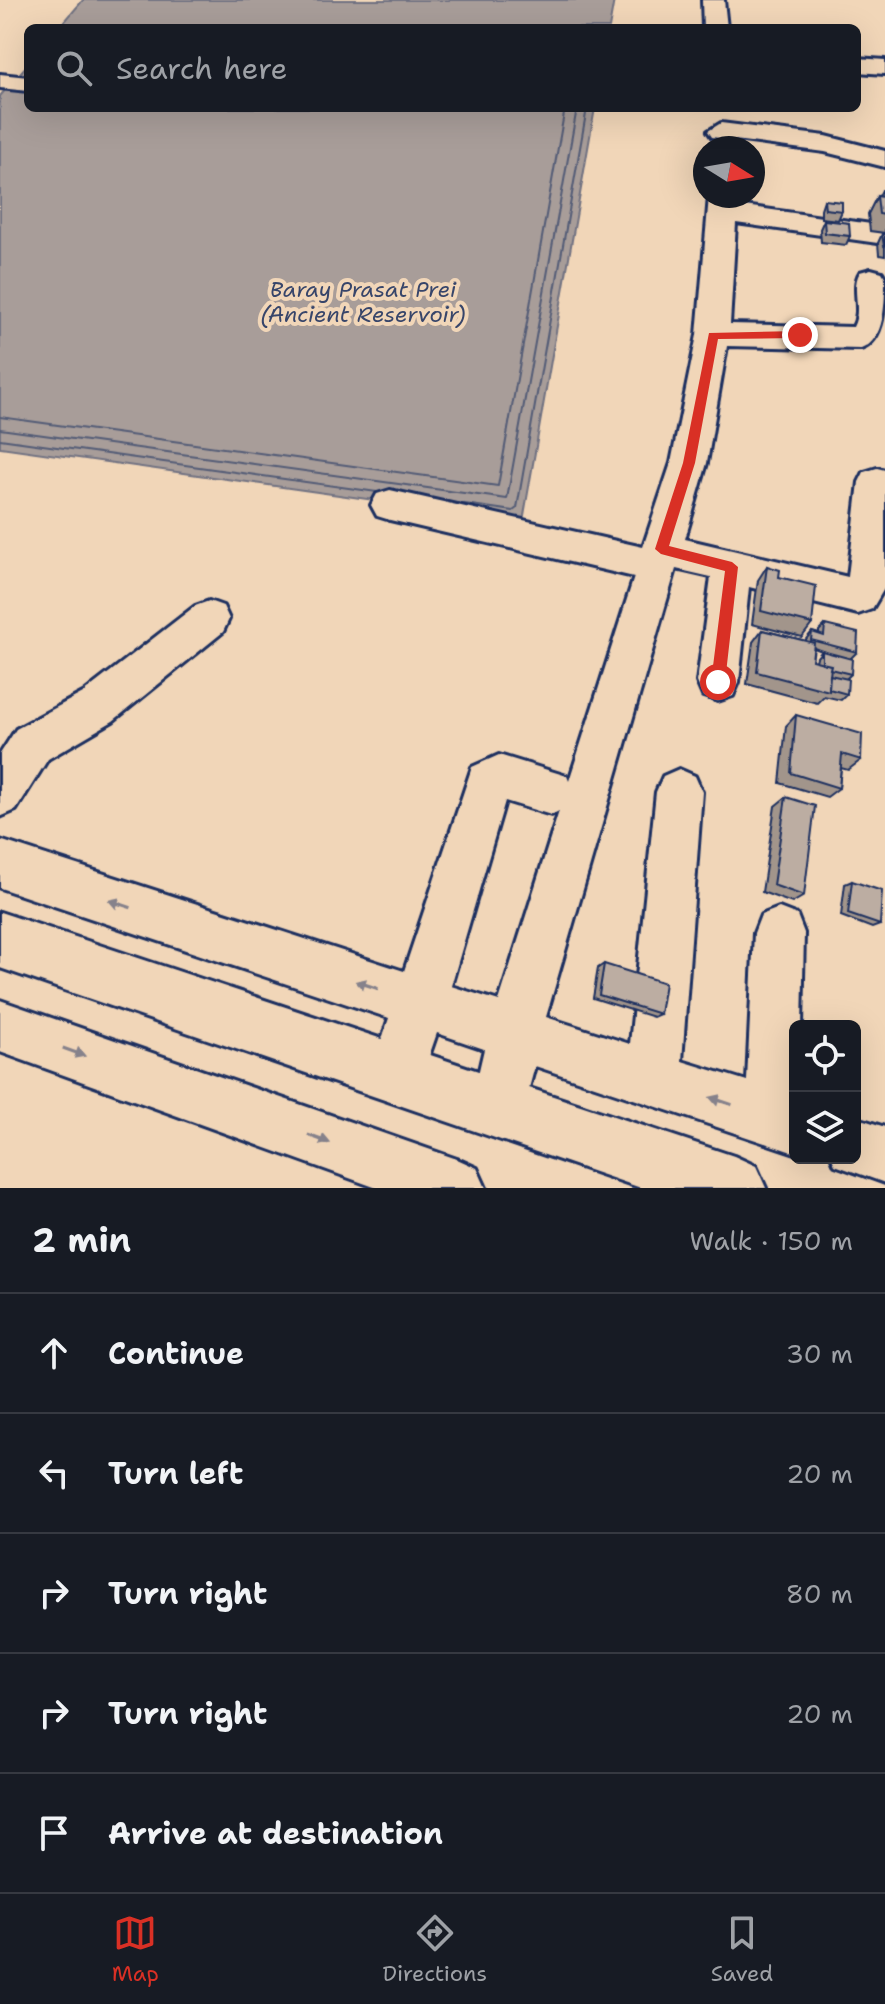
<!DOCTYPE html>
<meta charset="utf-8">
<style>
:root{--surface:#171b24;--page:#20242c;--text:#f1f3f6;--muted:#9ea1a6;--line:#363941;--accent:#d93025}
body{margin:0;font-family:"Shantell Sans",sans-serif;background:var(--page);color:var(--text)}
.controls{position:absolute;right:24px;bottom:24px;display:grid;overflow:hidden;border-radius:12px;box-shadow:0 8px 32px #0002}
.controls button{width:72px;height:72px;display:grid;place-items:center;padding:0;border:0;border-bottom:2px solid var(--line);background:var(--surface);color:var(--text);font:40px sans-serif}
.compass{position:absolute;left:693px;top:136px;width:72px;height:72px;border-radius:50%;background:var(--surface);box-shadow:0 8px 32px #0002;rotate:101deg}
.stop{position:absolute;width:24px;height:24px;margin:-18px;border:6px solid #d93025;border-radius:50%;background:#fff}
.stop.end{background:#d93025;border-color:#fff;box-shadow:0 2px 8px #0008}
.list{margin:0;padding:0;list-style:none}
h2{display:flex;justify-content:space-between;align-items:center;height:104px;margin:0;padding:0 32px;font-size:34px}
h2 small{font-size:26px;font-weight:400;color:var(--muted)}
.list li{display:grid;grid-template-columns:52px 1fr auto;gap:24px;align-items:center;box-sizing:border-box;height:120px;padding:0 32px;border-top:2px solid var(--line)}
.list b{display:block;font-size:30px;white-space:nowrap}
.list em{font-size:26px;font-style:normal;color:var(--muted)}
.icon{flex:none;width:44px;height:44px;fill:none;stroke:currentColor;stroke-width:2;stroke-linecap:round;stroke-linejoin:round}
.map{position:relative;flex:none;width:885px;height:1188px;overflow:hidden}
.search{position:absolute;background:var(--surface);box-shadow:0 8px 32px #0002;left:24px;right:24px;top:24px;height:88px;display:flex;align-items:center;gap:20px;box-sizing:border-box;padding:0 28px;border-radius:12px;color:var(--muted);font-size:30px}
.sheet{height:704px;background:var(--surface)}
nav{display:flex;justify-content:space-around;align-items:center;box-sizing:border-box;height:112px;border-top:2px solid var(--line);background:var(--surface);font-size:22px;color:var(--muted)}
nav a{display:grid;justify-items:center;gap:4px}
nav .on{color:var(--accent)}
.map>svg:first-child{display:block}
.water{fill:#a89d99;stroke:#707181;stroke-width:2}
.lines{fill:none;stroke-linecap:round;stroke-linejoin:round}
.shore{stroke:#535b76;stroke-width:2}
.minor-casing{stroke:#1b2f5e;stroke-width:6}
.major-casing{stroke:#1b2f5e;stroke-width:6}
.minor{fill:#f1d6b8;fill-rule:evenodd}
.major{fill:#f1d6b8;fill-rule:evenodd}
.wall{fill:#a2958b;stroke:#1b2f5e;stroke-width:2;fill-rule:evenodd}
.building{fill:#bcada2;stroke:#1b2f5e;stroke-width:2}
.oneway{fill:#86828b}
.route{fill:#d93025}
.labels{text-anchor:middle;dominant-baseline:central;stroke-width:8;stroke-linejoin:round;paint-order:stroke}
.far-water-label{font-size:22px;font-style:italic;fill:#37456a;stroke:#f1d6b8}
</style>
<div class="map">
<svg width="885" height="1188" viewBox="0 0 885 1188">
<rect width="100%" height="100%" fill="#f1d6b8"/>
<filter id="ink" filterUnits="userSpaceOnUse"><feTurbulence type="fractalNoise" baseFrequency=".0125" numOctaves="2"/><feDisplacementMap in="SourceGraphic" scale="16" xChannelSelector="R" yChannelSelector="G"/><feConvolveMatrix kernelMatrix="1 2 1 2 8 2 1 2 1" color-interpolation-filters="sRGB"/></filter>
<g filter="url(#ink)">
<g class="water">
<polygon points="83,0 614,0 609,28 59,28"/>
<polygon points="28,64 28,108 595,108 523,521 0,447 0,96"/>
</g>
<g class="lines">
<g class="shore">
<polyline points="0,417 498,486 565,108"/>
<polyline points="0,429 507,499 577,108"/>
<polyline points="0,439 377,492"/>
<polyline points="458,503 513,511 517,508 587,108"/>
</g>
<defs>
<g id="minor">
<polygon points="702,0 724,0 727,28 703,28"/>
<polygon points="857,58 885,60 885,74 857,72"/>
<polygon points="0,74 28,77 28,91 0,88"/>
<polygon points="721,123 826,136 885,151 885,167 825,152 712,137 708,131"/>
<path d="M709 196H737V205L885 226V244L736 223 730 324 853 327C863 309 850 288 860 272L871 269 882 272 885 277C885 304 885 340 861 349L727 346 707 463 685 539 848 577 859 482 864 472 877 468 885 470V587L872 609 858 614 749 587 739 682 733 696 718 701 703 696 697 682 711 577 676 569 546 1017 630 1044 656 792 663 776 679 769 695 776 702 792 682 1061 747 1081 754 933 761 915 779 908 797 915 804 933 802 1026H795V1153L535 1066 518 1129 498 1137 478 1129 470 1109 484 1049 437 1033 416 1094 397 1102 378 1094 370 1075 389 1018 0 888V840L404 971 472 767 499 755 567 776 569 781 634 577 390 520 377 516 371 505 377 494 390 490 643 547 671 463 697 335ZM505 801 551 815 559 811 499 1001 451 986Z"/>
<polygon points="209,601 223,606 229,619 223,632 113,721 48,759 16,810 0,817 0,754 16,729 83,693 195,606"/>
<polygon points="0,1000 457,1159 477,1168 486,1188 377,1188 0,1052"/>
<polygon points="855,1117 885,1127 885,1183 835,1165 832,1158 855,1158"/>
</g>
<polygon id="major" points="0,912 734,1156 756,1166 766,1188 641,1188 0,968"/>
</defs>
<use href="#minor" class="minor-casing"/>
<use href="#major" class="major-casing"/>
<use href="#minor" class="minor"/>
<use href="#major" class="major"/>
</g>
<g class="wall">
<polygon points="882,190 885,190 885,233 870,231 868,214 877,196 879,196"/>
<polygon points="824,200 842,211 838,220 821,218 821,209"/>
<polygon points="824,220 850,236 846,245 821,242 820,229"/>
<polygon points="882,234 885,234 885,256 879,255 878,243"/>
<polygon points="767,566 779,577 812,624 802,637 752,624 758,580"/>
<path d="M825 625 857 652 851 658V674L846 679 847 694 841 700 824 696 817 703 747 684 753 642 762 630 806 641V639L812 632 819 634V631ZM814 648 822 651 817 657 816 661 812 660Z"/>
<polygon points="796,715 861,760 848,770 841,768 839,788 827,797 780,783 786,726"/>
<polygon points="786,797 804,896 792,903 762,892 775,806"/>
<polygon points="852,881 880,925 872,928 841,916 845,884"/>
<polygon points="604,964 660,1014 653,1017 593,998 598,968"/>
</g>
<g class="building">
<polygon points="882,190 885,190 885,215 879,214 877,196 883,197"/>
<polygon points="824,200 842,202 842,211 825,209"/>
<polygon points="824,220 849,223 850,236 825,233"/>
<polygon points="882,234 885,234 885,247 884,246"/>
<polygon points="767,566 780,570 779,577 816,586 812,624 761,611"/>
<polygon points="825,625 858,633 857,652 811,640 812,632 824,636"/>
<polygon points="762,630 814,643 812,660 831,665 829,691 757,672"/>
<polygon points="822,651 852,659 851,674 830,669 831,665 822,663"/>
<polygon points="830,675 848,679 847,694 829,689"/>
<polygon points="796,715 862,734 861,760 842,754 839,788 791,773"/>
<polygon points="786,797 815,806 804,896 773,885"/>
<polygon points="852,881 882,891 880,925 848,914"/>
<polygon points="604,964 665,983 660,1014 599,995"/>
</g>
<defs><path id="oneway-solid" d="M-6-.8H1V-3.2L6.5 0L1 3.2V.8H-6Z" transform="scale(2)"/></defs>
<g class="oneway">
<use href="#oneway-solid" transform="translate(120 904) rotate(-162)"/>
<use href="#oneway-solid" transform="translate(367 985) rotate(-162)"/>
<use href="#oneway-solid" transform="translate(74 1052) rotate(20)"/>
<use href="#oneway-solid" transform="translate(721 1101) rotate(-162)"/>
<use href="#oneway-solid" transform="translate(319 1139) rotate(20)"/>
</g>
</g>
<polygon class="route" points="800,331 805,335 800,338 718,339 695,463 669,546 732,562 738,567 725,682 718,689 711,682 725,571 661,554 655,549 683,463 709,333"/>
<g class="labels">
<g class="far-water-label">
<text x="363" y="289">Baray Prasat Prei<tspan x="363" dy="25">(Ancient Reservoir)</tspan></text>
</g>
</g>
</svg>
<div class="controls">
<button><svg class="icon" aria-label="locate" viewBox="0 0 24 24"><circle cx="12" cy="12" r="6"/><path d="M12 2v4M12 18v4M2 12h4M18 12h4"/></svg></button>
<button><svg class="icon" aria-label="layers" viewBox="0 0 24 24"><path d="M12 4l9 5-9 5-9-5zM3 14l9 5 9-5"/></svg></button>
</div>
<svg class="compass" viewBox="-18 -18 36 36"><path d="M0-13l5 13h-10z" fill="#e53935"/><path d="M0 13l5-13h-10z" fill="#9ea1a6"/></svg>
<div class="stop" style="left:718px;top:682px"></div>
<div class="stop end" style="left:800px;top:335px"></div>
<div class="search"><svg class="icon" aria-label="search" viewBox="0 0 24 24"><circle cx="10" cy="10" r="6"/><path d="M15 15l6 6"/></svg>Search here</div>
</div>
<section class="sheet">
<h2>2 min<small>Walk · 150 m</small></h2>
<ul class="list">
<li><svg class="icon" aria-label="ahead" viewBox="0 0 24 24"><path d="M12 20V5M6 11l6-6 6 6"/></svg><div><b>Continue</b></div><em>30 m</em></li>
<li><svg class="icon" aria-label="left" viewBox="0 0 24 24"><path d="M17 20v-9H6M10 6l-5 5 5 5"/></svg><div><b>Turn left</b></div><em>20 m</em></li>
<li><svg class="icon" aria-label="right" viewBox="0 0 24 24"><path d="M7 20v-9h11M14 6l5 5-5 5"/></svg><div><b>Turn right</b></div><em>80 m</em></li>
<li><svg class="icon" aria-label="right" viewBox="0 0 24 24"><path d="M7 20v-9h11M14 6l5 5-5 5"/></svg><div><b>Turn right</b></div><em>20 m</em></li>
<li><svg class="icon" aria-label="arrive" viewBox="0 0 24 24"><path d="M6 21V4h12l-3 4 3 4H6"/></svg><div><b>Arrive at destination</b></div></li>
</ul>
</section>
<nav>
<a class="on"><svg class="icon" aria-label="map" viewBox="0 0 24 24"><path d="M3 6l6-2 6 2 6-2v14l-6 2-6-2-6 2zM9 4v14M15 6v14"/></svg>Map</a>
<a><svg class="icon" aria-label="directions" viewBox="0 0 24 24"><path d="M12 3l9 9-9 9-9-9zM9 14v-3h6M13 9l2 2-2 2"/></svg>Directions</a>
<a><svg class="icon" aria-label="saved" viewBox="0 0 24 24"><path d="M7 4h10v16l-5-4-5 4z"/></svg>Saved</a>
</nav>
